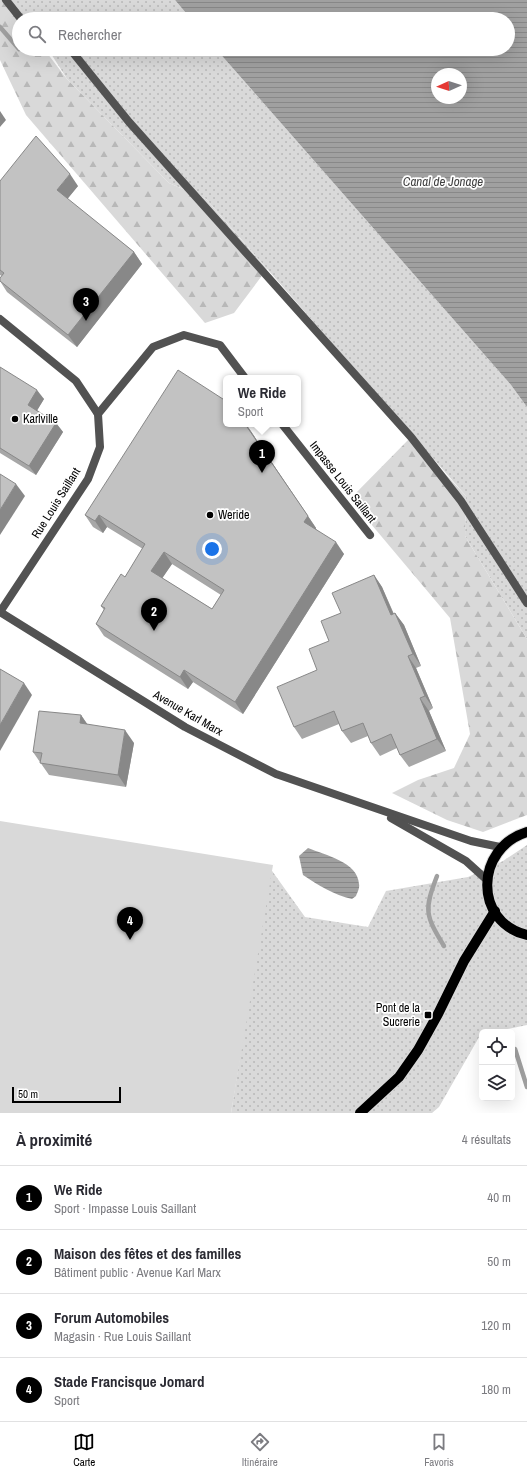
<!DOCTYPE html>
<html lang="fr">
<meta charset="utf-8">
<style>
:root{--surface:#fff;--page:#f2f2f3;--text:#2b2b33;--muted:#7c7c81;--line:#e1e1e2;--accent:#000}
body{margin:0;font-family:"Archivo Narrow",sans-serif;background:var(--page);color:var(--text)}
.controls{position:absolute;right:12px;bottom:12px;display:grid;overflow:hidden;border-radius:6px;box-shadow:0 4px 16px #0002}
.controls button{width:36px;height:36px;display:grid;place-items:center;padding:0;border:0;border-bottom:1px solid var(--line);background:var(--surface);color:var(--text);font:20px sans-serif}
.compass{position:absolute;left:431px;top:68px;width:36px;height:36px;border-radius:50%;background:var(--surface);box-shadow:0 4px 16px #0002;rotate:267deg}
.scale{position:absolute;left:12px;bottom:10px;width:109px;box-sizing:border-box;padding-left:4px;border:2px solid #000;border-top:0;font-size:11px;line-height:14px;white-space:nowrap;color:#000;-webkit-text-stroke:3px #fff;paint-order:stroke}
.you{position:absolute;left:212px;top:549px;width:14px;height:14px;margin:-10px;border:3px solid #fff;border-radius:50%;background:#1a73e8;box-shadow:0 0 0 6px #1a73e833}
.badge{display:grid;place-items:center;width:26px;height:26px;border-radius:50%;background:var(--accent);color:#fff;font-size:13px;font-weight:700}
.pin{position:absolute;translate:-50% -33px;filter:drop-shadow(0 1px 2px #0008)}
.pin::after{content:'';position:absolute;top:21px;width:14px;height:12px;background:inherit;clip-path:polygon(0 0,100% 0,50% 100%)}
.popup{position:absolute;left:223px;top:375px;width:78px;height:52px;box-sizing:border-box;display:grid;place-content:center;border-radius:6px;background:var(--surface);filter:drop-shadow(0 1px 3px #0005);font-size:13px;white-space:nowrap;color:var(--muted)}
.popup b{font-size:15px;color:var(--text)}
.popup::after{content:'';position:absolute;left:50%;top:100%;margin-left:-8px;border:8px solid transparent;border-top-color:var(--surface)}
.list{margin:0;padding:0;list-style:none}
h2{display:flex;justify-content:space-between;align-items:center;height:52px;margin:0;padding:0 16px;font-size:17px}
h2 small{font-size:13px;font-weight:400;color:var(--muted)}
.list li{display:grid;grid-template-columns:26px 1fr auto;gap:12px;align-items:center;box-sizing:border-box;height:64px;padding:0 16px;border-top:1px solid var(--line)}
.list b{display:block;font-size:15px;white-space:nowrap}
.list p{margin:0;font-size:13px;white-space:nowrap;color:var(--muted)}
.list em{font-size:13px;font-style:normal;color:var(--muted)}
.icon{flex:none;width:22px;height:22px;fill:none;stroke:currentColor;stroke-width:2;stroke-linecap:round;stroke-linejoin:round}
.map{position:relative;flex:none;width:527px;height:1113px;overflow:hidden}
.search{position:absolute;background:var(--surface);box-shadow:0 4px 16px #0002;left:12px;right:12px;top:12px;height:44px;display:flex;align-items:center;gap:10px;box-sizing:border-box;padding:0 14px;border-radius:22px;color:var(--muted);font-size:15px}
.sheet{height:308px;background:var(--surface)}
nav{display:flex;justify-content:space-around;align-items:center;box-sizing:border-box;height:56px;border-top:1px solid var(--line);background:var(--surface);font-size:11px;color:var(--muted)}
nav a{display:grid;justify-items:center;gap:2px}
nav .on{color:var(--accent)}
.map>svg:first-child{display:block}
.grass{fill:url(#grass-dots)}
.forest{fill:url(#forest-firs)}
.garden{fill:#d9d9d9}
.water{fill:url(#water-rules);fill-rule:evenodd}
.lines{fill:none;stroke-linecap:round;stroke-linejoin:round}
.stream{stroke:#a0a0a0;stroke-width:4.5}
.primary-casing{stroke:#dbdbdb;stroke-width:12}
.street{stroke:#525252;stroke-width:8}
.primary{stroke:#000;stroke-width:10}
.wall{fill:#a7a7a7;fill-rule:evenodd}
.shaded-wall{fill:#888}
.building{fill:#c2c2c2;stroke:#888;fill-rule:evenodd}
.poi-dot{fill:#000;stroke:#fff;stroke-width:1.5}
.labels{text-anchor:middle;dominant-baseline:central;stroke-width:3.5;stroke-linejoin:round;paint-order:stroke}
.poi-label{font-size:12px;fill:#000;stroke:#fff;text-anchor:start}
.street-label{font-size:12px;fill:#000;stroke:#fff}
.water-label{font-size:13px;font-style:italic;fill:#414141;stroke:#fff}
</style>
<div class="map">
<svg width="527" height="1113" viewBox="0 0 527 1113">
<defs>
<pattern id="grass-dots" width="8" height="8" patternUnits="userSpaceOnUse"><rect width="8" height="8" fill="#d9d9d9"/><path d="M2 2h.1M6 6h.1" fill="none" stroke="#b8b8b8" stroke-width="1.8" stroke-linecap="round"/></pattern>
<pattern id="forest-firs" width="22" height="20" patternUnits="userSpaceOnUse"><rect width="22" height="20" fill="#d9d9d9"/><path d="M5 1l3.5 6h-7zM16 11l3.5 6h-7z" fill="#b8b8b8"/></pattern>
<pattern id="water-rules" width="6" height="5" patternUnits="userSpaceOnUse"><rect width="6" height="5" fill="#a0a0a0"/><path d="M0 2.5h6" fill="none" stroke="#888"/></pattern>
</defs>
<rect width="100%" height="100%" fill="#fff"/>
<g class="grass">
<polygon points="6,0 175,0 191,19 21,19"/>
<polygon points="48,49 216,49 511,385 527,407 527,639 465,536 466,496 206,199 169,183 67,79"/>
<polygon points="527,845 527,1025 493,1032 482,1032 439,1107 432,1113 231,1113 270,868 305,917 368,927 386,891 468,877 503,861"/>
</g>
<g class="forest">
<polygon points="0,0 6,0 19,19 19,49 44,49 67,79 169,183 206,199 267,269 234,313 205,323 26,115 0,60"/>
<polygon points="411,437 466,496 465,536 527,639 527,815 483,832 447,820 392,793 418,780 454,768 470,734 450,618 350,499"/>
</g>
<polygon class="garden" points="0,821 273,865 231,1113 0,1113"/>
<g class="water">
<path d="M175 0H527V407L511 385 216 49H508V19H191ZM437 74H461V98H437Z"/>
<path d="M308 848C325 855 358 862 359 884 360 888 357 893 356 896L352 899C334 895 318 885 303 875L299 856Z"/>
</g>
<g class="lines">
<g class="stream">
<polyline points="0,27 19,49"/>
<path d="M437 876C424 910 425 915 444 946"/>
<polyline points="515,1049 527,1087"/>
</g>
<defs>
<g id="primary">
<path d="M527 832C475 848 473 922 527 935"/>
<polyline points="360,1113 399,1077 418,1050 438,1014 464,961 495,911"/>
</g>
</defs>
<use href="#primary" class="primary-casing"/>
<g class="street">
<polyline points="6,0 21,19"/>
<polyline points="70,49 129,122 411,437 461,501 527,603"/>
<polyline points="0,319 76,381 98,414 100,447 88,479 0,612"/>
<polyline points="98,414 153,347 184,335 220,345 245,378"/>
<polyline points="282,424 370,535"/>
<polyline points="0,612 185,727 276,774 471,841 500,847"/>
<polyline points="391,818 466,861 487,880"/>
</g>
<use href="#primary" class="primary"/>
</g>
<g class="wall">
<polygon points="0,181 78,186 67,199 134,252 142,264 77,347 7,292 0,281 0,278 2,276 0,275"/>
<polygon points="0,367 44,399 37,410 56,423 63,432 36,475 0,453"/>
<path d="M246 424 316 528V529L344 554 243 714 193 682 188 689 104 636 96 624 104 610 101 606 125 577 143 549 107 527 103 533 93 527 85 515ZM172 564 221 595 212 609 162 578Z"/>
<polygon points="374,575 382,587 394,614 395,613 404,625 421,666 416,668 433,708 429,711 446,751 409,767 400,755 397,748 380,756 371,743 368,736 351,743 342,731 339,724 302,739 294,727 341,613"/>
<polygon points="81,715 88,725 134,743 126,787 49,775 33,752"/>
</g>
<g class="shaded-wall">
<polygon points="0,111 6,120 0,127"/>
<polygon points="70,174 78,186 65,202 57,190"/>
<polygon points="134,252 142,264 77,347 68,335"/>
<polygon points="37,390 44,399 35,414 28,405"/>
<polygon points="56,423 63,432 36,475 29,466"/>
<polygon points="246,424 316,528 312,534 304,522"/>
<polygon points="16,484 25,496 0,535 0,510"/>
<polygon points="99,515 107,527 103,533 95,521"/>
<polygon points="336,542 344,554 243,714 235,702"/>
<polygon points="164,552 172,564 159,583 151,571"/>
<polygon points="374,575 382,587 399,627 391,615"/>
<polygon points="395,613 404,625 421,666 413,654"/>
<polygon points="408,656 416,668 433,708 425,696"/>
<polygon points="184,670 193,682 188,689 180,677"/>
<polygon points="24,683 32,695 0,751 0,725"/>
<polygon points="420,698 429,711 446,751 437,739"/>
<polygon points="81,715 89,727 80,723"/>
<polygon points="125,730 134,743 126,787 118,775"/>
</g>
<g class="building">
<polygon points="36,136 70,174 57,190 134,252 68,335 0,281 0,278 4,273 0,270 0,181"/>
<polygon points="0,367 37,390 28,405 56,423 29,466 0,448"/>
<path d="M178 370 226 401V424H245L308 516 304 522 336 542 235 702 184 670 180 677 96 624 105 608 101 606 121 574 125 577 145 544 99 515 95 521 85 515ZM164 552 224 590 212 609 151 571Z"/>
<polygon points="0,474 16,484 0,510"/>
<polygon points="374,575 391,615 395,613 413,654 408,656 425,696 420,698 437,739 400,755 391,734 371,743 363,723 342,731 334,711 294,727 277,687 317,670 309,649 329,641 321,621 341,613 332,593"/>
<polygon points="0,669 24,683 0,725"/>
<polygon points="39,711 81,715 80,723 125,730 118,775 40,763 42,753 33,752"/>
</g>
<g class="poi-dot">
<circle cx="15" cy="419" r="4"/>
<circle cx="210" cy="515" r="4"/>
<rect x="424" y="1011" width="8" height="8" rx="2"/>
</g>
<g class="labels">
<g class="poi-label">
<text x="23" y="419">Karlville</text>
<text x="218" y="515">Weride</text>
<text x="420" y="1008" text-anchor="end">Pont de la<tspan x="420" dy="14">Sucrerie</tspan></text>
</g>
<g class="street-label">
<text transform="translate(343 482) rotate(52)">Impasse Louis Saillant</text>
<text transform="translate(56 503) rotate(-58)">Rue Louis Saillant</text>
<text transform="translate(188 713) rotate(30)">Avenue Karl Marx</text>
</g>
<g class="water-label">
<text x="443" y="181">Canal de Jonage</text>
</g>
</g>
</svg>
<div class="controls">
<button><svg class="icon" aria-label="locate" viewBox="0 0 24 24"><circle cx="12" cy="12" r="6"/><path d="M12 2v4M12 18v4M2 12h4M18 12h4"/></svg></button>
<button><svg class="icon" aria-label="layers" viewBox="0 0 24 24"><path d="M12 4l9 5-9 5-9-5zM3 14l9 5 9-5"/></svg></button>
</div>
<svg class="compass" viewBox="-18 -18 36 36"><path d="M0-13l5 13h-10z" fill="#e53935"/><path d="M0 13l5-13h-10z" fill="#7c7c81"/></svg>
<div class="scale">50 m</div>
<div class="you"></div>
<div class="pin badge" style="left:262px;top:473px">1</div>
<div class="popup"><b>We Ride</b>Sport</div>
<div class="pin badge" style="left:154px;top:631px">2</div>
<div class="pin badge" style="left:86px;top:321px">3</div>
<div class="pin badge" style="left:130px;top:940px">4</div>
<div class="search"><svg class="icon" aria-label="search" viewBox="0 0 24 24"><circle cx="10" cy="10" r="6"/><path d="M15 15l6 6"/></svg>Rechercher</div>
</div>
<section class="sheet">
<h2>À proximité<small>4 résultats</small></h2>
<ul class="list">
<li><span class="badge">1</span><div><b>We Ride</b><p>Sport · Impasse Louis Saillant</p></div><em>40 m</em></li>
<li><span class="badge">2</span><div><b>Maison des fêtes et des familles</b><p>Bâtiment public · Avenue Karl Marx</p></div><em>50 m</em></li>
<li><span class="badge">3</span><div><b>Forum Automobiles</b><p>Magasin · Rue Louis Saillant</p></div><em>120 m</em></li>
<li><span class="badge">4</span><div><b>Stade Francisque Jomard</b><p>Sport</p></div><em>180 m</em></li>
</ul>
</section>
<nav>
<a class="on"><svg class="icon" aria-label="map" viewBox="0 0 24 24"><path d="M3 6l6-2 6 2 6-2v14l-6 2-6-2-6 2zM9 4v14M15 6v14"/></svg>Carte</a>
<a><svg class="icon" aria-label="directions" viewBox="0 0 24 24"><path d="M12 3l9 9-9 9-9-9zM9 14v-3h6M13 9l2 2-2 2"/></svg>Itinéraire</a>
<a><svg class="icon" aria-label="saved" viewBox="0 0 24 24"><path d="M7 4h10v16l-5-4-5 4z"/></svg>Favoris</a>
</nav>
